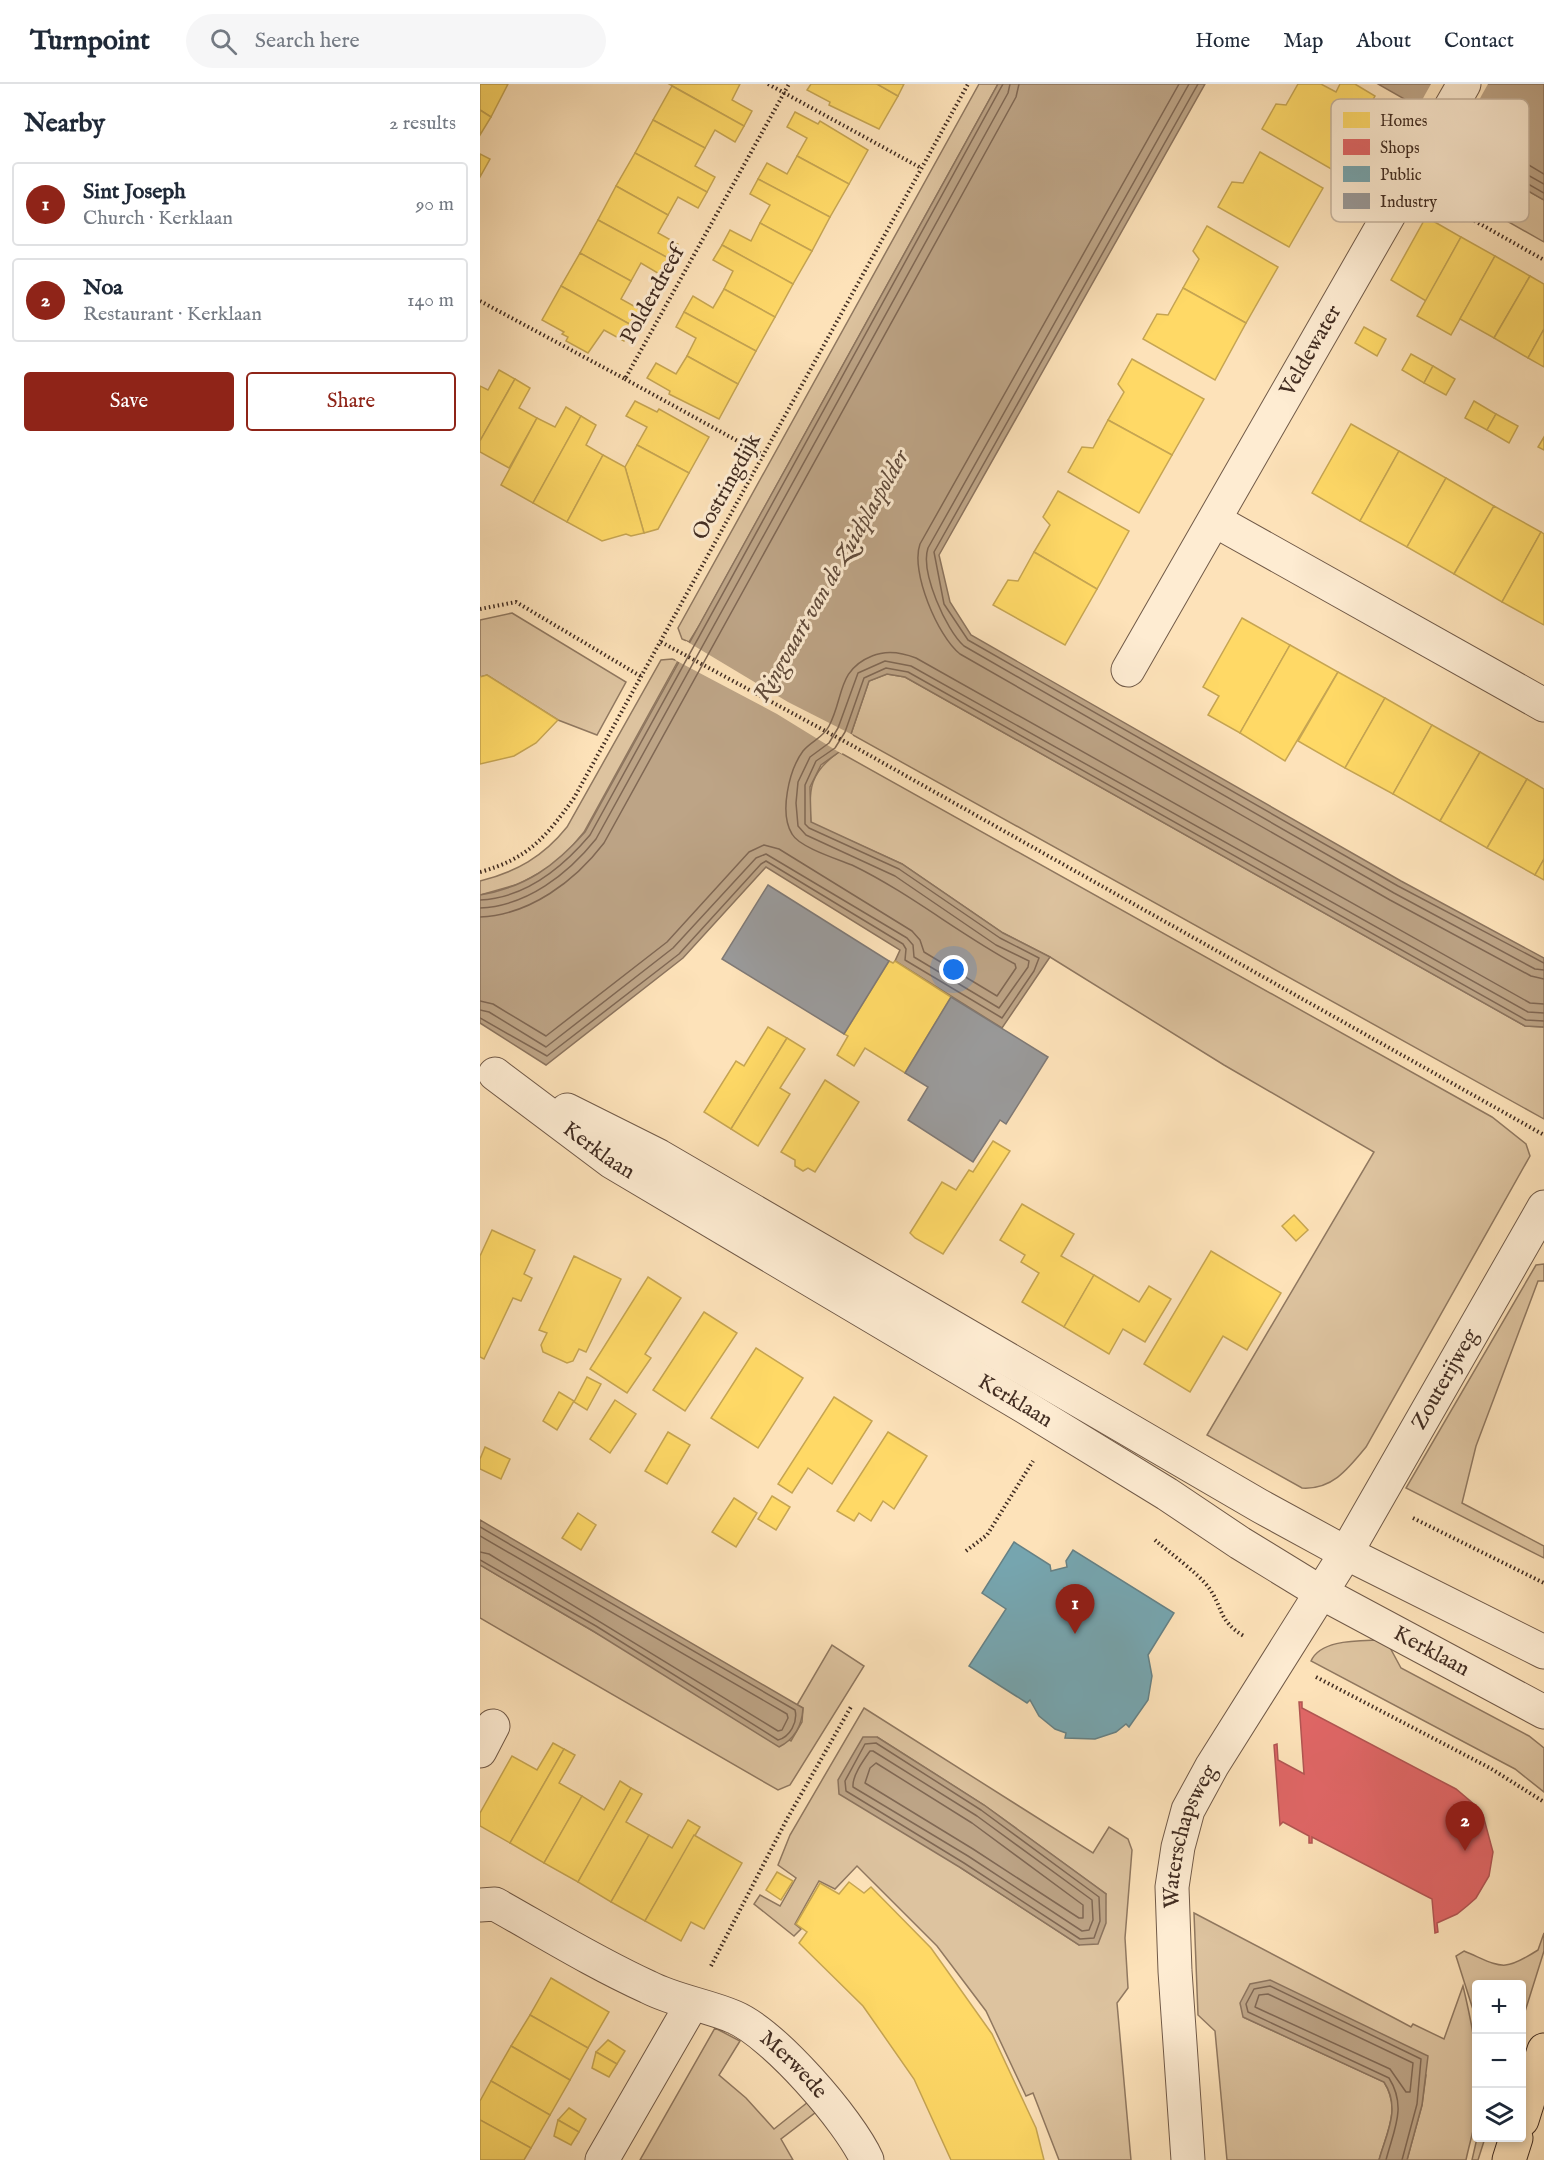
<!DOCTYPE html>
<meta charset="utf-8">
<style>
:root{--surface:#fff;--page:#f6f6f7;--text:#1f2937;--muted:#747a83;--line:#e0e1e3;--accent:#8f2418}
body{margin:0;font-family:"IM FELL English",serif;background:var(--page);color:var(--text)}
.controls{position:absolute;right:18px;bottom:18px;display:grid;overflow:hidden;border-radius:6px;box-shadow:0 3px 9px #0003}
.controls button{width:54px;height:54px;display:grid;place-items:center;padding:0;border:0;border-bottom:2px solid var(--line);background:var(--surface);color:var(--text);font:30px sans-serif}
.you{position:absolute;left:474px;top:886px;width:21px;height:21px;margin:-15px;border:4px solid #fff;border-radius:50%;background:#1a73e8;box-shadow:0 0 0 9px #1a73e833}
.badge{display:grid;place-items:center;width:39px;height:39px;border-radius:50%;background:var(--accent);color:#fff;font-size:20px;font-weight:700}
.pin{position:absolute;translate:-50% -50px;filter:drop-shadow(0 2px 3px #0008)}
.pin::after{content:'';position:absolute;top:32px;width:21px;height:18px;background:inherit;clip-path:polygon(0 0,100% 0,50% 100%)}
.list{margin:0;padding:0;list-style:none}
h2{display:flex;justify-content:space-between;align-items:center;height:78px;margin:0;padding:0 24px;font-size:26px}
h2 small{font-size:20px;font-weight:400;color:var(--muted)}
.list li{display:grid;grid-template-columns:39px 1fr auto;gap:18px;align-items:center;box-sizing:border-box;height:84px;margin:0 12px 12px;padding:0 12px;border:2px solid var(--line);border-radius:6px}
.list b{display:block;font-size:22px;white-space:nowrap}
.list p{margin:0;font-size:20px;white-space:nowrap;color:var(--muted)}
.list em{font-size:20px;font-style:normal;color:var(--muted)}
.actions{display:flex;gap:12px;padding:18px 24px}
.actions a{flex:1;padding:14px 0;border:2px solid var(--accent);border-radius:6px;text-align:center;font-size:21px;color:var(--accent)}
.actions .main{background:var(--accent);color:#fff}
.icon{flex:none;width:33px;height:33px;fill:none;stroke:currentColor;stroke-width:2;stroke-linecap:round;stroke-linejoin:round}
.map{position:relative;flex:none;width:1064px;height:2076px;overflow:hidden}
header{display:flex;align-items:center;gap:36px;box-sizing:border-box;height:84px;padding:0 30px;background:var(--surface);border-bottom:2px solid var(--line)}
header strong{font-size:28px}
nav{display:flex;gap:33px;margin-inline-start:auto;font-size:21px}
.search{width:420px;height:54px;background:var(--page);display:flex;align-items:center;gap:15px;box-sizing:border-box;padding:0 21px;border-radius:33px;color:var(--muted);font-size:22px}
main{display:flex}
aside{flex:1;background:var(--surface)}
.map>svg:first-child{display:block}
.green{fill:#ddc39f;stroke:#907860;stroke-width:1.5;fill-rule:evenodd}
.water{fill:#bda486;stroke:#8c745e;stroke-width:1.5}
.pier{fill:#fde2b9}
.homes{fill:#ffd966;stroke:#c6a552;stroke-width:1.5}
.shops{fill:#e06666;stroke:#b15552;stroke-width:1.5}
.public{fill:#76a5af;stroke:#668185;stroke-width:1.5}
.industry{fill:#999;stroke:#7f7975;stroke-width:1.5}
.lines{fill:none;stroke-linecap:round;stroke-linejoin:round}
.shore{stroke:#806854;stroke-width:1.5}
.minor-casing{stroke:#715a48;stroke-width:35}
.major-casing{stroke:#422d22;stroke-width:35}
.path{stroke:#422d22;stroke-width:4;stroke-dasharray:1.5 3;stroke-linecap:butt}
.minor{stroke:#feecd2;stroke-width:33}
.major{stroke:#fde2b9;stroke-width:33}
.labels{text-anchor:middle;dominant-baseline:central;stroke-width:6;stroke-linejoin:round;paint-order:stroke}
.street-label{font-size:22px;fill:#422d22;stroke:#feecd2}
.water-label{font-size:24px;font-style:italic;fill:#614b3b;stroke:#feecd2}
.key{fill:#feecd2;stroke:#c6b39d;stroke-width:1.5}
.key-label{font-size:16px;fill:#422d22}
</style>
<header>
<strong>Turnpoint</strong>
<div class="search"><svg class="icon" aria-label="search" viewBox="0 0 24 24"><circle cx="10" cy="10" r="6"/><path d="M15 15l6 6"/></svg>Search here</div>
<nav><a>Home</a><a>Map</a><a>About</a><a>Contact</a></nav>
</header>
<main>
<aside>
<h2>Nearby<small>2 results</small></h2>
<ul class="list">
<li><span class="badge">1</span><div><b>Sint Joseph</b><p>Church · Kerklaan</p></div><em>90 m</em></li>
<li><span class="badge">2</span><div><b>Noa</b><p>Restaurant · Kerklaan</p></div><em>140 m</em></li>
</ul>
<div class="actions"><a class="main">Save</a><a>Share</a></div>
</aside>
<div class="map">
<svg width="1064" height="2076" viewBox="0 0 1064 2076">
<rect width="100%" height="100%" fill="#fde2b9"/>
<filter id="stains"><feTurbulence type="fractalNoise" baseFrequency=".00333" numOctaves="4"/><feColorMatrix values="0 0 0 0 .2 0 0 0 0 .09 0 0 0 0 .02 0 0 0 .5 -.17"/></filter>
<radialGradient id="worn" r=".72"><stop offset=".6" stop-color="#630" stop-opacity="0"/><stop offset="1" stop-color="#630" stop-opacity=".3"/></radialGradient>
<g class="green">
<polygon points="499,0 518,0 219,542 209,558 202,555 198,544"/>
<polygon points="982,48 1015,66 1008,84 1064,116 1064,158 960,99 977,68 972,66"/>
<polygon points="32,529 146,598 117,651 78,636 7,591 0,593 0,536"/>
<path d="M192 575 198 577 104 748 83 773 65 786 39 800 0 811V797C36 788 63 773 87 743L181 576Z"/>
<polygon points="407,590 425,593 1045,942 1064,943 1064,1035 371,650 389,597"/>
<path d="M359 668 1012 1033 1046 1060 1050 1072 886 1363C868 1385 852 1406 822 1404L727 1351 894 1068 744 981 570 873 523 849 422 780 331 739C328 705 330 688 359 668Z"/>
<polygon points="1064,1180 1064,1197 1058,1197 996,1362 982,1419 1064,1462 1064,1474 926,1404 1056,1181"/>
<polygon points="0,1481 113,1547 311,1657 322,1638 323,1624 317,1621 352,1561 384,1582 310,1701 298,1706 0,1534"/>
<path d="M900 1556 908 1560 921 1584 1049 1652 1064 1664V1708L1035 1685 831 1577C841 1555 879 1557 900 1556Z"/>
<path d="M384 1624 613 1769 629 1743 648 1755 652 1766 645 1854 648 1904 637 1919 651 2076H579L553 2009 546 2012 506 1927 457 1862 377 1782 355 1805 339 1797 315 1840 321 1845 314 1852 274 1820 280 1811 300 1822 316 1794 298 1781 310 1751ZM397 1653 504 1721 626 1810 599 1861 481 1784Z"/>
<path d="M714 1829 918 1936 931 1943 933 1940 964 1955 983 1902C993 1944 1002 1988 996 2031 994 2046 989 2061 986 2076H927L942 2021 946 1991 763 1933 904 1998C921 2025 907 2047 899 2076H747L735 1947 718 1931Z"/>
<path d="M1064 1849V1867L1042 1937V1900H996V1935L976 1872 984 1867C1022 1883 1022 1889 1058 1866Z"/>
<polygon points="235,1944 260,1957 239,1991 266,2014 294,2045 328,2018 336,2028 301,2055 313,2076 160,2076"/>
<polygon points="997,2054 1005,2054 998,2076 992,2076"/>
</g>
<g class="water">
<path d="M518 0H725L459 471 470 518 491 551 921 797 1064 874V943L1045 942 425 593 407 590 389 597 371 650 359 668 341 681 330 703 331 738 422 780 523 849 570 873 522 944 415 877 420 866 286 783 203 874 66 981 0 939V811C46 803 75 782 105 748Z"/>
<polygon points="898,0 1064,0 1064,116 1008,84 1014,66"/>
<path d="M0 1436 323 1624C322 1642 315 1655 299 1663L113 1547 0 1481Z"/>
<polygon points="383,1653 397,1653 504,1721 626,1810 626,1839 618,1860 599,1861 481,1784 359,1710 358,1696"/>
<path d="M790 1896 948 1972 942 2021 927 2076H899C907 2048 921 2024 904 1998L763 1933 760 1919 770 1900Z"/>
</g>
<g class="pier">
<polygon points="951,0 1008,0 980,50 937,25"/>
<polygon points="206,557 308,618 373,651 362,670 297,630 195,576"/>
</g>
<g class="homes">
<polygon points="0,0 28,0 11,33 0,26"/>
<polygon points="189,0 260,0 252,16 272,27 264,42"/>
<polygon points="331,0 397,0 418,12 399,45 349,21 350,18 327,6"/>
<polygon points="397,0 424,0 418,12"/>
<polygon points="818,0 841,0 856,8 860,0 875,0 895,12 853,86 782,45 796,20 806,21"/>
<polygon points="192,2 264,42 255,58 235,46 225,64 173,36"/>
<polygon points="0,26 11,33 0,51"/>
<polygon points="315,28 338,40 340,37 388,66 369,100 317,72 327,54 307,43"/>
<polygon points="173,36 225,64 215,82 235,93 227,108 155,69"/>
<polygon points="780,68 843,104 809,163 738,123 752,98 763,99"/>
<polygon points="155,69 227,108 218,124 198,113 188,131 136,102"/>
<polygon points="0,70 10,75 0,93"/>
<polygon points="317,72 369,100 350,133 278,95 287,79 307,90"/>
<polygon points="278,95 350,133 332,167 280,139 290,121 270,110"/>
<polygon points="136,102 188,131 178,149 198,160 190,175 118,136"/>
<polygon points="946,133 981,153 946,217 911,196"/>
<polygon points="118,136 190,175 181,191 161,179 151,197 100,169"/>
<polygon points="280,139 332,167 313,200 242,161 250,146 271,157"/>
<polygon points="727,142 798,183 766,239 703,204 719,175 713,167"/>
<polygon points="981,153 1015,172 971,251 937,232"/>
<polygon points="242,161 313,200 295,233 244,205 253,187 233,176"/>
<polygon points="100,169 151,197 141,215 161,226 153,242 81,202"/>
<polygon points="1015,172 1050,192 1014,254 980,235"/>
<polygon points="1050,192 1064,200 1064,245 1048,274 1014,254"/>
<polygon points="81,202 153,242 144,257 124,246 108,269 86,257 88,253 82,250 84,248 62,236"/>
<polygon points="703,204 766,239 735,296 663,255 677,230 688,231"/>
<polygon points="244,205 295,233 276,267 204,228 213,212 233,224"/>
<polygon points="204,228 276,267 258,300 207,272 216,254 196,243"/>
<polygon points="884,243 906,255 897,272 875,259"/>
<polygon points="1064,245 1064,283 1048,274"/>
<polygon points="931,270 953,282 944,299 922,286"/>
<polygon points="207,272 258,300 239,335 189,310 190,307 167,294 176,279 196,290"/>
<polygon points="652,275 724,315 692,371 628,336 644,308 638,300"/>
<polygon points="953,282 975,295 966,311 944,299"/>
<polygon points="19,286 35,295 0,357 0,302 8,306"/>
<polygon points="35,295 50,304 39,324 57,334 29,384 0,368 0,357"/>
<polygon points="155,317 177,328 179,325 229,353 209,389 157,361 167,343 146,332"/>
<polygon points="994,317 1016,330 1007,346 985,334"/>
<polygon points="86,323 101,332 53,419 21,401 57,334 75,343"/>
<polygon points="1016,330 1038,342 1029,359 1007,346"/>
<polygon points="101,332 116,341 106,361 123,371 87,438 53,419"/>
<polygon points="628,336 692,371 659,429 588,388 602,363 613,364"/>
<polygon points="871,340 919,367 880,437 832,409"/>
<polygon points="1064,353 1064,366 1058,363"/>
<polygon points="157,361 209,389 178,445 164,449 145,383"/>
<polygon points="919,367 966,394 927,463 880,437"/>
<polygon points="123,371 145,383 164,449 151,452 146,450 122,457 87,438"/>
<polygon points="966,394 1014,422 974,490 927,463"/>
<polygon points="578,407 649,447 617,505 554,468 570,441 563,433"/>
<polygon points="1014,422 1061,448 1022,518 974,490"/>
<polygon points="1061,448 1064,450 1064,541 1022,518"/>
<polygon points="554,468 617,505 585,561 513,521 528,496 538,497"/>
<polygon points="762,534 810,561 760,649 728,631 739,612 723,603"/>
<polygon points="810,561 858,588 805,677 760,649"/>
<polygon points="858,588 905,614 865,684 818,657"/>
<polygon points="7,591 78,636 56,659 34,672 0,680 0,593"/>
<polygon points="905,614 952,641 913,710 865,684"/>
<polygon points="952,641 1000,668 960,737 913,710"/>
<polygon points="1000,668 1047,695 1007,764 960,737"/>
<polygon points="1047,695 1064,705 1064,775 1055,791 1007,764"/>
<polygon points="1064,775 1064,796 1055,791"/>
<polygon points="409,877 413,879 415,877 471,913 425,989 385,964 374,982 357,971 368,952 364,950"/>
<polygon points="288,943 307,954 251,1045 224,1028 256,977 264,982"/>
<polygon points="307,954 325,965 300,1004 310,1010 278,1062 251,1045"/>
<polygon points="345,996 379,1018 335,1088 328,1084 323,1087 315,1082 315,1076 301,1068"/>
<polygon points="513,1057 530,1067 463,1170 435,1154 430,1149 462,1098 476,1106 489,1086 493,1088"/>
<polygon points="542,1120 594,1150 581,1172 614,1191 584,1243 542,1218 559,1189 541,1178 545,1171 520,1156"/>
<polygon points="814,1131 828,1146 816,1157 802,1142"/>
<polygon points="12,1146 55,1166 44,1190 52,1194 41,1217 33,1214 4,1275 0,1273 0,1172"/>
<polygon points="731,1167 801,1209 767,1266 743,1252 710,1308 664,1280"/>
<polygon points="94,1172 141,1195 106,1268 99,1265 93,1277 87,1279 63,1268 61,1261 67,1249 59,1246"/>
<polygon points="614,1191 659,1218 669,1202 691,1215 665,1258 643,1245 629,1270 584,1243"/>
<polygon points="168,1193 201,1214 165,1270 171,1274 147,1309 110,1285"/>
<polygon points="224,1228 257,1249 205,1327 173,1306"/>
<polygon points="276,1264 323,1294 278,1364 231,1334"/>
<polygon points="107,1293 121,1300 107,1326 94,1318"/>
<polygon points="79,1308 94,1317 77,1346 63,1337"/>
<polygon points="354,1313 392,1337 352,1400 328,1384 312,1409 298,1400"/>
<polygon points="135,1316 156,1330 130,1369 110,1355"/>
<polygon points="188,1348 210,1361 187,1400 165,1387"/>
<polygon points="408,1348 447,1372 414,1425 403,1417 391,1437 379,1429 374,1437 357,1427"/>
<polygon points="5,1363 30,1375 21,1395 0,1385 0,1375"/>
<polygon points="292,1412 310,1423 296,1446 278,1435"/>
<polygon points="254,1414 277,1429 256,1463 232,1448"/>
<polygon points="98,1429 116,1441 101,1466 82,1454"/>
<polygon points="73,1659 84,1665 30,1759 0,1742 0,1729 32,1672 57,1686"/>
<polygon points="84,1665 95,1671 79,1699 102,1712 64,1779 30,1759"/>
<polygon points="140,1697 151,1704 98,1798 64,1779 102,1712 124,1726"/>
<polygon points="151,1704 162,1710 146,1738 169,1751 131,1818 98,1798"/>
<polygon points="208,1736 220,1743 165,1837 131,1818 169,1751 192,1764"/>
<polygon points="214,1751 262,1779 224,1845 211,1838 201,1857 165,1837"/>
<polygon points="297,1788 313,1797 301,1816 286,1806"/>
<polygon points="369,1798 384,1809 391,1803 451,1864 512,1950 556,2044 564,2076 471,2076 434,1995 383,1922 319,1859 327,1848 316,1840 340,1799 359,1810"/>
<polygon points="71,1894 129,1928 108,1964 50,1931"/>
<polygon points="50,1931 108,1964 90,1996 31,1962"/>
<polygon points="128,1956 145,1967 137,1980 116,1968"/>
<polygon points="31,1962 90,1996 70,2031 11,1997"/>
<polygon points="116,1968 137,1980 129,1993 112,1984"/>
<polygon points="11,1997 70,2031 51,2064 0,2036 0,2017"/>
<polygon points="89,2024 106,2035 99,2048 78,2036"/>
<polygon points="0,2036 51,2064 44,2076 0,2076"/>
<polygon points="78,2036 99,2048 91,2061 74,2052"/>
</g>
<polygon class="shops" points="819,1618 822,1618 822,1624 976,1705 995,1721 1003,1731 1013,1768 1009,1792 996,1814 987,1822 977,1830 957,1839 958,1848 955,1849 952,1815 832,1753 832,1759 829,1759 829,1752 803,1738 800,1741 794,1661 797,1660 798,1676 824,1690"/>
<polygon class="public" points="534,1458 570,1481 571,1487 587,1483 586,1477 593,1466 694,1529 668,1571 672,1592 668,1616 649,1643 646,1640 636,1648 615,1655 585,1654 586,1649 575,1645 559,1632 550,1616 547,1619 489,1582 526,1525 502,1509"/>
<g class="industry">
<polygon points="288,801 409,877 364,950 242,875"/>
<polygon points="471,913 568,973 526,1040 520,1036 493,1078 428,1036 448,1003 425,989"/>
</g>
<g class="lines">
<g class="shore">
<path d="M699 0 440 460C430 487 458 553 480 570L910 816 1051 892 1064 895"/>
<path d="M709 0 448 464C440 488 466 546 484 562L914 809 1055 885 1064 886"/>
<polyline points="718,0 454,468 464,520 488,556 918,802 1064,879"/>
<path d="M990 26C1014 39 1035 44 1037 74L1064 90"/>
<polyline points="985,34 1024,57 1028,64 1026,79 1064,100"/>
<polyline points="981,41 1019,62 1017,82 1064,109"/>
<path d="M0 816C45 814 82 784 110 751L523 0"/>
<path d="M0 824C47 822 88 790 116 755L528 9 530 0"/>
<path d="M0 833C50 831 95 797 124 759L536 13 539 0"/>
<path d="M0 917 13 920 66 952 187 858 269 768 284 761 299 765 432 847 440 856 444 868 517 912 536 884 535 880C479 850 430 809 372 781 357 775 319 763 312 750 299 729 309 686 323 667 331 657 343 654 349 642 364 614 357 586 392 572 406 566 421 568 436 574L1050 919 1064 920"/>
<polyline points="0,926 9,928 66,963 193,864 276,774 286,770 427,854 433,861 434,873 519,924 548,883 549,877 516,861 415,792 326,751 318,742 316,719 318,698 330,673 349,659 358,644 378,589 405,577 431,582 1048,928 1064,929"/>
<polyline points="0,934 67,972 199,870 281,780 286,777 423,860 426,865 425,876 522,934 554,887 559,874 520,854 419,785 329,744 325,740 325,701 336,677 355,664 365,648 384,594 406,584 428,588 1046,936 1064,937"/>
<path d="M0 1443 315 1626C318 1638 310 1653 298 1656L116 1542 0 1476"/>
<polyline points="0,1452 307,1630 308,1634 302,1646 298,1647 9,1470 0,1468"/>
<polygon points="396,1659 501,1726 619,1813 620,1837 614,1854 600,1855 484,1779 366,1707 365,1697 385,1660"/>
<path d="M393 1667 497 1732 612 1816 613 1836 609 1846 602 1847 488 1772 373 1703C372 1692 383 1677 390 1667Z"/>
<polygon points="396,1679 492,1739 603,1821 603,1834 599,1834 493,1765 385,1699 390,1684"/>
<polygon points="788,1910 933,1979 930,2008 926,2008 910,1985 775,1923 779,1911"/>
<path d="M906 2076C914 2045 927 2023 909 1994L768 1928 766 1920 774 1905 790 1902 941 1975 937 2020 922 2076"/>
</g>
<defs>
<g id="minor">
<polyline points="736,437 1064,621"/>
<path id="s1" d="M648 586 984 0"/>
<path id="s2" d="M15 990 132 1078 545 1323 687 1410 760 1459 840 1508 1064 1628"/>
<polyline points="87,1026 179,1072 780,1422 866,1469 1064,1568"/>
<polyline points="0,1667 13,1642"/>
<path id="s3" d="M0 1821 15 1820C65 1848 115 1879 168 1903 195 1917 226 1921 254 1933 294 1950 369 2036 387 2076"/>
<polyline points="122,2076 212,1920"/>
<path id="s4" d="M708 2076 695 1887 692 1803 698 1763 708 1726 732 1682 866 1469 1064 1123"/>
</g>
<g id="major">
<polyline points="1042,2036 1064,1966"/>
<polyline points="1029,2076 1036,2054"/>
</g>
</defs>
<use href="#minor" class="minor-casing"/>
<use href="#major" class="major-casing"/>
<g class="path">
<polyline points="288,0 441,84"/>
<polyline points="963,119 1064,176"/>
<polyline points="0,217 145,295 309,0"/>
<polyline points="145,295 283,371"/>
<polyline points="0,525 36,518 162,593"/>
<polyline points="181,558 373,662 1064,1051"/>
<path d="M0 788C48 775 66 753 94 714L488 0"/>
<polyline points="933,1434 1064,1499"/>
<path d="M675 1456C691 1470 717 1488 729 1504 743 1523 738 1537 764 1552"/>
<polyline points="486,1467 507,1451 553,1377"/>
<polyline points="836,1593 1010,1684 1064,1718"/>
<polyline points="231,1882 307,1735 372,1621"/>
</g>
<use href="#minor" class="minor"/>
<use href="#major" class="major"/>
</g>
<g class="labels">
<g class="street-label">
<text transform="translate(173 211) rotate(-61)">Polderdreef</text>
<text stroke="none"><textPath href="#s1" startOffset="368">Veldewater</textPath></text>
<text transform="translate(247 403) rotate(-61)">Oostringdijk</text>
<text stroke="none"><textPath href="#s2" startOffset="129">Kerklaan</textPath></text>
<text stroke="none"><textPath href="#s4" startOffset="854">Zouterijweg</textPath></text>
<text stroke="none"><textPath href="#s2" startOffset="615">Kerklaan</textPath></text>
<text stroke="none"><textPath href="#s2" startOffset="1101">Kerklaan</textPath></text>
<text stroke="none"><textPath href="#s4" startOffset="327">Waterschapsweg</textPath></text>
<text stroke="none"><textPath href="#s3" startOffset="357">Merwede</textPath></text>
</g>
<g class="water-label">
<text transform="translate(352 492) rotate(-60)">Ringvaart van de Zuidplaspolder</text>
</g>
</g>
<rect x="851" y="15" width="198" height="123" rx="9" class="key"/>
<rect x="863" y="28" width="27" height="16" fill="#ffd966"/>
<rect x="863" y="55" width="27" height="16" fill="#e06666"/>
<rect x="863" y="82" width="27" height="16" fill="#76a5af"/>
<rect x="863" y="109" width="27" height="16" fill="#999"/>
<g class="key-label">
<text x="900" y="42">Homes</text>
<text x="900" y="69">Shops</text>
<text x="900" y="96">Public</text>
<text x="900" y="123">Industry</text>
</g>
<rect width="100%" height="100%" filter="url(#stains)"/>
<rect width="100%" height="100%" fill="url(#worn)"/>
</svg>
<div class="controls">
<button>+</button>
<button>−</button>
<button><svg class="icon" aria-label="layers" viewBox="0 0 24 24"><path d="M12 4l9 5-9 5-9-5zM3 14l9 5 9-5"/></svg></button>
</div>
<div class="you"></div>
<div class="pin badge" style="left:595px;top:1550px">1</div>
<div class="pin badge" style="left:985px;top:1767px">2</div>
</div>
</main>
